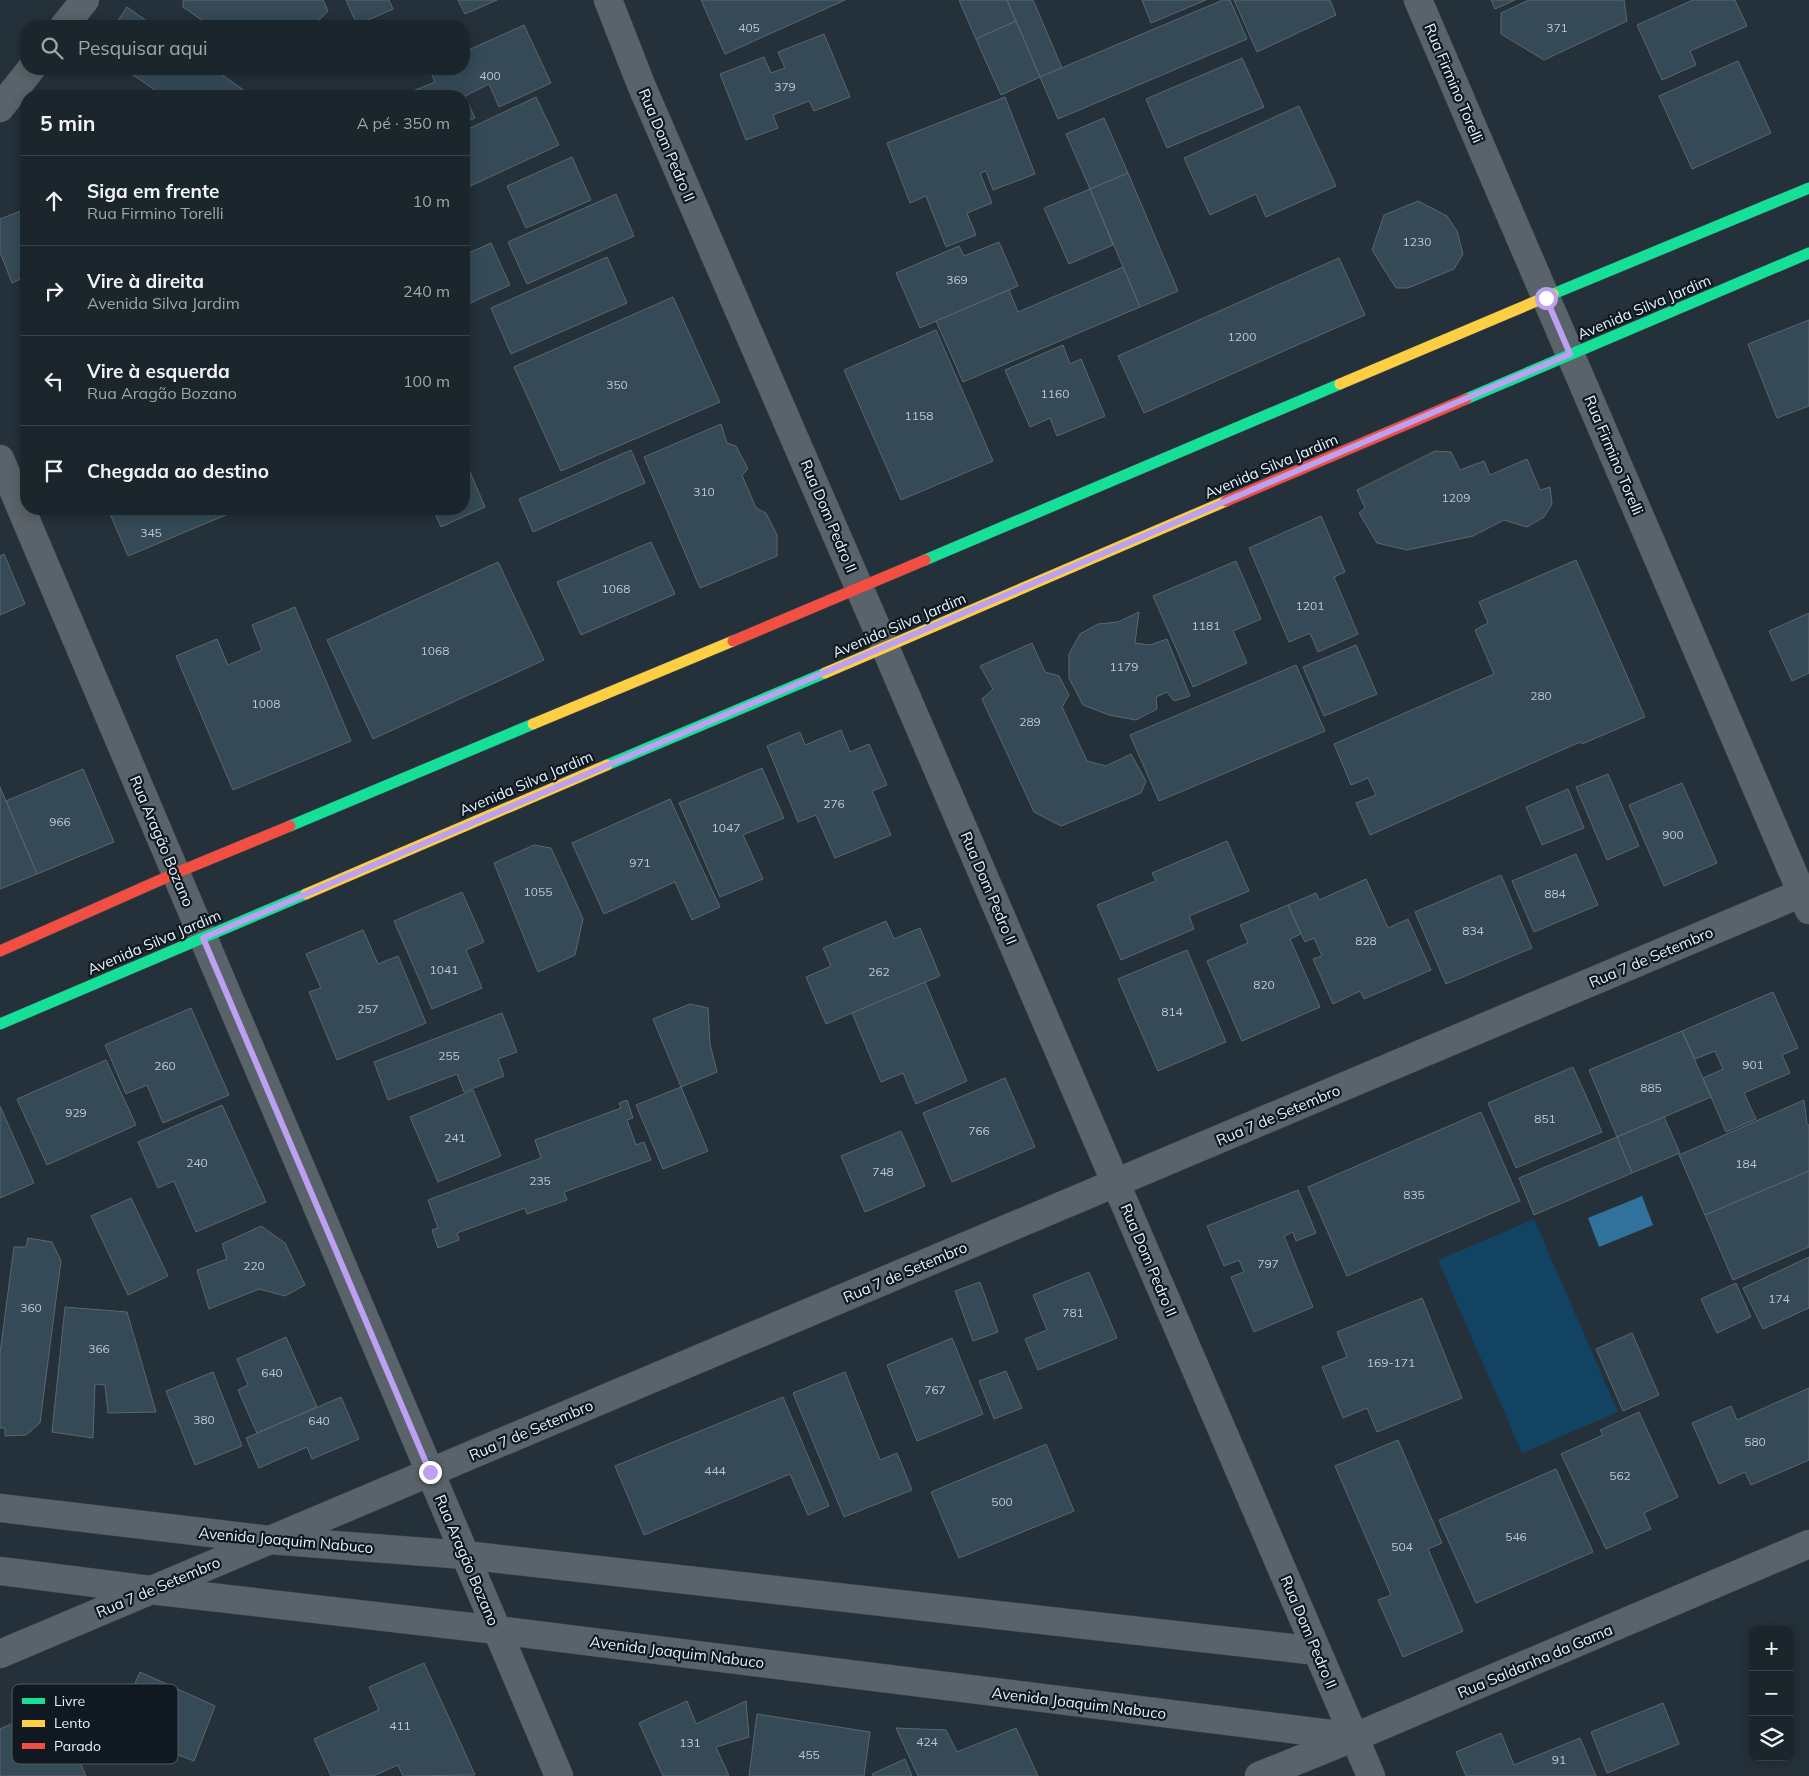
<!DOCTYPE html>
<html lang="pt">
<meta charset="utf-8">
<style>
:root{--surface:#1b252c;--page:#242d34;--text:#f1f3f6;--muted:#a0a5a9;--line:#394248}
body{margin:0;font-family:Mulish,sans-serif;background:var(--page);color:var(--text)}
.controls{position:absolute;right:15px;bottom:15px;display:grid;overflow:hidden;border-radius:10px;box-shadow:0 2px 12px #0003}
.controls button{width:45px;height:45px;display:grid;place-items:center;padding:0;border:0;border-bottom:1px solid var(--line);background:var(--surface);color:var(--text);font:25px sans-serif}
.stop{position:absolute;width:15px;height:15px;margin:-11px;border:4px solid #bca0f2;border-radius:50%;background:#fff}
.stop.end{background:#bca0f2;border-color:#fff;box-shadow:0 1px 5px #0008}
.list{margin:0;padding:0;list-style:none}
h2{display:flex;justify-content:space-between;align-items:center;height:65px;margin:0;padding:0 20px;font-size:21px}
h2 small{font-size:16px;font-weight:400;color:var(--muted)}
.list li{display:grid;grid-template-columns:32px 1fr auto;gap:15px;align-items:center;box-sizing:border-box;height:90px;padding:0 20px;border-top:1px solid var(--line)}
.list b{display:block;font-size:19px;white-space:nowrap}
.list p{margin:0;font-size:16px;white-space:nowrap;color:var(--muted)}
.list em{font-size:16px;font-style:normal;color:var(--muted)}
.icon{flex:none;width:28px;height:28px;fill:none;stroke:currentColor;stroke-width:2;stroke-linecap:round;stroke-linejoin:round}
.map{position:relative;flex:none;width:1809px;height:1776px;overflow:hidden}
.search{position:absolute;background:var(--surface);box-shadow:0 2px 12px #0003;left:20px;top:20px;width:450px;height:55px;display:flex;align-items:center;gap:12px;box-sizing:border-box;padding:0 18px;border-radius:20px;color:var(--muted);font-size:19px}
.panel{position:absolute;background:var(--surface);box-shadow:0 2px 12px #0003;left:20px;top:90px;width:450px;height:425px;border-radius:20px}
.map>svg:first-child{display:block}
.green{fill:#124362}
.water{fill:#31729c}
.building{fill:#354a56;stroke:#5c666e}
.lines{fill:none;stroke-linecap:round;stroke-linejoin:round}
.street-casing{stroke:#424c54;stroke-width:29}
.fast-casing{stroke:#424c54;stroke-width:12}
.slow-casing{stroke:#424c54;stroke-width:12}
.jam-casing{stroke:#424c54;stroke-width:12}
.street{stroke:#5a636a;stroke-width:28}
.fast{stroke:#16e098;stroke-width:11}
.slow{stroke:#ffcf43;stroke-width:11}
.jam{stroke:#f24e42;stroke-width:11}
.route{stroke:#bca0f2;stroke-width:6}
.labels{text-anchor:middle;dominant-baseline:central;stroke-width:4.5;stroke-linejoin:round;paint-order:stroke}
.number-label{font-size:12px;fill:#b8c8d2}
.street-label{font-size:15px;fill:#e4f2fc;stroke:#101920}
.key{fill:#101920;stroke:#505a62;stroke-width:1}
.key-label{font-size:14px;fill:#e4f2fc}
</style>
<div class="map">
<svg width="1809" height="1776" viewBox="0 0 1809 1776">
<rect width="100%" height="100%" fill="#24313a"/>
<polygon class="green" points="1534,1219 1618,1412 1522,1453 1438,1260"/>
<polygon class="water" points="1642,1196 1653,1225 1599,1247 1588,1218"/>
<g class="building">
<polygon points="183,0 323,0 328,11 319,20 310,24 311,26 210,26 183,7"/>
<polygon points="346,0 389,0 393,9 357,25"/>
<polygon points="458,0 497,0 465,14"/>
<polygon points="701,0 845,0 725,54"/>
<polygon points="959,0 1007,0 1016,21 976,39"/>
<polygon points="1007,0 1033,0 1062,68 1040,77"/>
<polygon points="1142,0 1206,0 1151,23"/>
<polygon points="1223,0 1230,0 1247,39 1058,119 1040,77"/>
<polygon points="1234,0 1330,0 1336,15 1257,52"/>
<polygon points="1491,0 1515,0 1495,9"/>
<polygon points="1529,0 1624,0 1627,21 1544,60 1501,34 1501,13"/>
<polygon points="1693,0 1735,0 1747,26 1690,51 1696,65 1662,80 1637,25"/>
<polygon points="127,7 154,26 114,26"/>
<polygon points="1016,21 1040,77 1001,95 976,39"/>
<polygon points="524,25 551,83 499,107 489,84 465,96 475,118 464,123 464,96 415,96 413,91 435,82 429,69 464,69 464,52"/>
<polygon points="824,34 850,97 814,111 809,101 773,115 778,128 746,140 720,74 764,57 771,73 785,68 778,52"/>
<polygon points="1242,58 1264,107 1167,148 1146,99"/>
<polygon points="1738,61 1771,133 1692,169 1659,96"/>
<polygon points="124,69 214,69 252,96 164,96"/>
<polygon points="536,97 559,145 464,189 464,131"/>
<polygon points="1005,97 1035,174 993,190 986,171 980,173 992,203 967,213 976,235 946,247 926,196 910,203 887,143"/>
<polygon points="1299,106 1336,186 1266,217 1256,194 1210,215 1184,158"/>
<polygon points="1104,118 1128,173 1090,189 1066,134"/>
<polygon points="572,157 591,200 526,228 507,186"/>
<polygon points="1128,173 1178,291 1140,307 1090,189"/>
<polygon points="1090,189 1113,245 1069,264 1044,208"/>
<polygon points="616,194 634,236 527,284 508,242"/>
<polygon points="1418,201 1447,216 1457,231 1463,254 1454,269 1408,288 1396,288 1372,250 1384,215"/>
<polygon points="26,209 26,279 25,277 12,283 0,252 0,219"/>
<polygon points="999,242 1018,286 920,328 896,273 959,246 964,256"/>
<polygon points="491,243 510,285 464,306 464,255"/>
<polygon points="607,257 627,303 511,354 491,308"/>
<polygon points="1339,258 1365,315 1144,413 1118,356"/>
<polygon points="1123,267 1140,307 963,382 936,321 1009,290 1018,312"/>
<polygon points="673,297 720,402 561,471 514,367"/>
<polygon points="1809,320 1809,406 1777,418 1748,344"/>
<polygon points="936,330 993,461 901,500 844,370"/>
<polygon points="1063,345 1070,364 1081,359 1105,416 1057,436 1050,418 1030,427 1005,370"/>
<polygon points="721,424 727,443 736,446 748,469 742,475 756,508 766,513 777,535 777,556 700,588 644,457"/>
<polygon points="631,450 645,483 533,532 519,499"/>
<polygon points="1435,451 1451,452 1460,470 1484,461 1490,475 1527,459 1540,490 1550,487 1552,504 1544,517 1527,527 1504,520 1473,536 1407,550 1377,543 1359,513 1365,508 1357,490"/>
<polygon points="464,458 485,507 441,527 433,509 464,509"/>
<polygon points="108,509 240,509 128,556"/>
<polygon points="1321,516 1345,572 1334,577 1358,634 1318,652 1310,633 1289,642 1249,548"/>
<polygon points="651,542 675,594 581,635 557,582"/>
<polygon points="4,554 25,604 0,615 0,556"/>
<polygon points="1576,560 1645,717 1582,744 1580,742 1370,835 1356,803 1376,795 1368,778 1351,785 1334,744 1494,674 1475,630 1488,623 1479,602"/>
<polygon points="1236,561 1261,619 1233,631 1247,663 1193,687 1153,596"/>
<polygon points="498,562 544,660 373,739 327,640"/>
<polygon points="295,607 351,741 233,790 176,656 217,639 228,665 262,650 252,625"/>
<polygon points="1139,612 1135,643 1150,645 1167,639 1190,696 1174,701 1167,692 1156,697 1157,709 1136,720 1109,715 1083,705 1069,678 1069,654 1080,634 1098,624 1118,622"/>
<polygon points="1809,613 1809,673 1792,681 1769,631"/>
<polygon points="1032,643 1045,672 1059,676 1069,695 1062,707 1087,761 1106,766 1131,754 1146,781 1141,793 1061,826 1034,812 982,699 993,689 980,666"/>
<polygon points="1356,645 1377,694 1324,716 1303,667"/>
<polygon points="1296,665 1325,731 1159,801 1130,735"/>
<polygon points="841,730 850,752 869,744 887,785 872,791 891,835 835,858 816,815 798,822 767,746 800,732 805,745"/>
<polygon points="762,768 784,818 743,835 763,879 720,897 679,803"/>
<polygon points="83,769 114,842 37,874 6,801"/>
<polygon points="1608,774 1639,846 1607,860 1576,787"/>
<polygon points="1682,783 1717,863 1664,886 1629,805"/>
<polygon points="0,787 37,874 0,889"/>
<polygon points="1568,789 1584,828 1542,845 1526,807"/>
<polygon points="670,799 720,907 692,920 675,882 604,914 572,843"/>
<polygon points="1227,841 1249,891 1189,916 1194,929 1121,960 1097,905 1156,881 1152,873"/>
<polygon points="534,845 551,848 583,919 575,955 538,972 494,863"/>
<polygon points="1576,854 1598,905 1534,932 1512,881"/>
<polygon points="1501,875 1532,948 1446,984 1415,912"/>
<polygon points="1366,879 1388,928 1408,919 1431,970 1364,999 1360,991 1333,1004 1313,959 1322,956 1314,938 1305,942 1288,905 1316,893 1319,900"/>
<polygon points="462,892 484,942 466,950 482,988 432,1009 394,921"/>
<polygon points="1288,905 1301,934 1290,939 1320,1007 1242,1041 1207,961 1248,943 1240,925"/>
<polygon points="886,921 894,939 920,928 940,976 826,1024 806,977 831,966 823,948"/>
<polygon points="363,930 378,964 398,956 426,1023 337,1060 309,992 321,988 306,954"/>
<polygon points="1187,950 1226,1042 1158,1071 1118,979"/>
<polygon points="925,982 967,1081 916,1104 903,1073 881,1082 852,1013"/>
<polygon points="1773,992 1798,1048 1782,1055 1790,1073 1744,1093 1756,1119 1726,1132 1703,1078 1723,1069 1715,1051 1695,1059 1682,1031"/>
<polygon points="690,1004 708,1008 710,1044 717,1072 681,1087 653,1019"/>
<polygon points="191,1008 229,1095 163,1123 147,1085 126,1094 105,1045"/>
<polygon points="502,1013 517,1052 498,1059 504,1076 464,1092 457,1074 388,1100 374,1062"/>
<polygon points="1682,1031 1711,1097 1617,1137 1589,1070"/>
<polygon points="106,1060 136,1125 47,1165 17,1099"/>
<polygon points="1573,1067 1602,1132 1516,1168 1488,1103"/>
<polygon points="1005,1078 1035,1147 952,1182 923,1113"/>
<polygon points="681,1087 708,1151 663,1169 636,1105"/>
<polygon points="473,1090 501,1156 438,1182 410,1117"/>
<polygon points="627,1100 633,1118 627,1120 636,1145 644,1142 651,1160 564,1192 567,1200 527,1214 525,1208 457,1233 459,1240 438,1248 432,1230 438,1228 428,1200 541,1158 535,1140 621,1108 619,1103"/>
<polygon points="1804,1100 1807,1124 1809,1125 1809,1171 1705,1215 1679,1155"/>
<polygon points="222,1105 266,1202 196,1232 174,1181 158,1188 138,1142"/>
<polygon points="0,1106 34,1183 0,1198"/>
<polygon points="1481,1112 1520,1201 1347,1276 1308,1187"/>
<polygon points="1664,1117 1680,1153 1632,1173 1617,1137"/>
<polygon points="901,1131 925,1186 865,1212 841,1156"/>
<polygon points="1617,1137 1632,1173 1534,1215 1519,1178"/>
<polygon points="1809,1171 1809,1247 1733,1280 1705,1215"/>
<polygon points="1298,1190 1316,1233 1296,1241 1293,1232 1284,1236 1313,1307 1254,1332 1231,1277 1244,1272 1239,1260 1224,1266 1207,1226"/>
<polygon points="131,1198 168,1276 128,1295 91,1216"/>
<polygon points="261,1226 285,1243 305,1285 285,1296 259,1289 209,1309 197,1270 227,1259 222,1244"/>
<polygon points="28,1238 52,1242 61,1261 40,1423 26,1435 5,1436 5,1428 0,1428 0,1353 14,1247 26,1247"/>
<polygon points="1809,1257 1809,1308 1763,1329 1743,1288"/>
<polygon points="1089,1272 1117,1338 1038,1370 1025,1339 1047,1330 1033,1295"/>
<polygon points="980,1282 998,1332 973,1341 955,1291"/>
<polygon points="1736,1283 1751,1317 1717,1333 1701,1299"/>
<polygon points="1422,1298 1462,1398 1377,1432 1367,1408 1343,1418 1322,1367 1347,1357 1337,1332"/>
<polygon points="65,1307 127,1312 156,1412 108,1413 105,1385 95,1384 93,1438 52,1432"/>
<polygon points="1632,1333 1659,1395 1623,1411 1596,1349"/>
<polygon points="286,1337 317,1407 257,1433 238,1390 248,1385 237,1359"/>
<polygon points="952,1338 983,1414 917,1441 887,1365"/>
<polygon points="1006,1371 1022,1408 994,1419 979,1381"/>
<polygon points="213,1372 242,1446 195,1465 166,1391"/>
<polygon points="845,1372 880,1460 897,1453 912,1490 844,1517 793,1393"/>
<polygon points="1809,1388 1809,1460 1751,1485 1745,1472 1719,1484 1692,1423 1731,1406 1737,1420"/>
<polygon points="341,1397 359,1439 312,1459 307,1447 259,1468 246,1438"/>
<polygon points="783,1397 829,1506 808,1515 790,1474 644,1535 615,1466"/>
<polygon points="1639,1412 1678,1497 1644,1513 1651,1529 1606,1549 1561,1454 1603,1435 1600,1430"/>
<polygon points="1398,1440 1442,1543 1428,1549 1463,1631 1403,1657 1378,1600 1391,1595 1335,1466"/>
<polygon points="1046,1444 1074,1511 959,1558 931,1492"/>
<polygon points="1556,1469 1593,1552 1476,1603 1439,1520"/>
<polygon points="424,1663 475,1775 403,1776 398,1765 373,1776 331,1776 314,1739 379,1710 369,1687"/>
<polygon points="140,1672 215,1706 194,1761 131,1737 124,1708"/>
<polygon points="687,1701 696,1724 746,1701 749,1737 716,1747 729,1776 663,1776 639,1723"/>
<polygon points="1663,1703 1679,1744 1607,1773 1591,1732"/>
<polygon points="54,1705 86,1776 0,1776 0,1729"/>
<polygon points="757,1714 870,1732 864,1776 749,1776"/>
<polygon points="896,1728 946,1730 957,1752 1016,1728 1038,1776 918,1776"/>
<polygon points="1501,1733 1514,1765 1580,1738 1596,1776 1466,1776 1456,1752"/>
<polygon points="905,1759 912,1776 873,1776 872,1774"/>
</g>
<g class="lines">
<defs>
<g id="street">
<polyline points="608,0 642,87 885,647 1371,1776"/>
<polyline points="1418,0 1809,910"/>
<polyline points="64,26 85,0"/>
<polyline points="0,108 31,69"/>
<polyline points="0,459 559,1776"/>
<polyline points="0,1508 269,1540 465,1555 1317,1651"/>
<polyline points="0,1571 150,1590 497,1630 1355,1737"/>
<polyline points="0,1654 1809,890"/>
<polyline points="1259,1776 1355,1737 1809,1544"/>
</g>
<g id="fast">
<polyline points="1553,294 1809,188"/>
<polyline points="1466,399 1809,253"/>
<polyline points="925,560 1340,384"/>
<polyline points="607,765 825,673"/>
<polyline points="290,826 533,724"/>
<polyline points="0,1024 306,894"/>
</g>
<g id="slow">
<polyline points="1340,384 1553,294"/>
<polyline points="825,673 1226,501"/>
<polyline points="533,724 733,641"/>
<polyline points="306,894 607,765"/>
</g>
<g id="jam">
<polyline points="1226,501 1466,399"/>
<polyline points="733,641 925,560"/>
<polyline points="0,951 176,873 290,826"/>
</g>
</defs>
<use href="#street" class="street-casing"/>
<use href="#fast" class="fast-casing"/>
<use href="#slow" class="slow-casing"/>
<use href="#jam" class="jam-casing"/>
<use href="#street" class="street"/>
<use href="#fast" class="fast"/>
<use href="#slow" class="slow"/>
<use href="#jam" class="jam"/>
</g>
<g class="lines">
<polyline class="route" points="430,1472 203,938 1570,354 1546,298"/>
</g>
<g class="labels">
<g class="number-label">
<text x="749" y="27">405</text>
<text x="1557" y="27">371</text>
<text x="490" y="75">400</text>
<text x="785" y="86">379</text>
<text x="1417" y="241">1230</text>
<text x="957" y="279">369</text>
<text x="1242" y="336">1200</text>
<text x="617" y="384">350</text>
<text x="1055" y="393">1160</text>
<text x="919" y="415">1158</text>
<text x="704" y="491">310</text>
<text x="1456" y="497">1209</text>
<text x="151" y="532">345</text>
<text x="616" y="588">1068</text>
<text x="1310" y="605">1201</text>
<text x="1206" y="625">1181</text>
<text x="435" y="650">1068</text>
<text x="1124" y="666">1179</text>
<text x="1541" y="695">280</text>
<text x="266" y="703">1008</text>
<text x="1030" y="721">289</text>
<text x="834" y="803">276</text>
<text x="60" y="821">966</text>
<text x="726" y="827">1047</text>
<text x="1673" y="834">900</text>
<text x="640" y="862">971</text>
<text x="538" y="891">1055</text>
<text x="1555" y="893">884</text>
<text x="1473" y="930">834</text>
<text x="1366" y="940">828</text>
<text x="444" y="969">1041</text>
<text x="879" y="971">262</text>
<text x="1264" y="984">820</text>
<text x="368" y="1008">257</text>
<text x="1172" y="1011">814</text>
<text x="449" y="1055">255</text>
<text x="1753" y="1064">901</text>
<text x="165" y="1065">260</text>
<text x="1651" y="1087">885</text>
<text x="76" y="1112">929</text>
<text x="1545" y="1118">851</text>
<text x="979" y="1130">766</text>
<text x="455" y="1137">241</text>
<text x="197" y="1162">240</text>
<text x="1746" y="1163">184</text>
<text x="883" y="1171">748</text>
<text x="540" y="1180">235</text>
<text x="1414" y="1194">835</text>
<text x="1268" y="1263">797</text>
<text x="254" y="1265">220</text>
<text x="1779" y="1298">174</text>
<text x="31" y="1307">360</text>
<text x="1073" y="1312">781</text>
<text x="99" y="1348">366</text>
<text x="1391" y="1362">169-171</text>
<text x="272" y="1372">640</text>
<text x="935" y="1389">767</text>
<text x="204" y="1419">380</text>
<text x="319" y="1420">640</text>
<text x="1755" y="1441">580</text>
<text x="715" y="1470">444</text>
<text x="1620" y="1475">562</text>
<text x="1002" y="1501">500</text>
<text x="1516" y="1536">546</text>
<text x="1402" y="1546">504</text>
<text x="400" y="1725">411</text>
<text x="927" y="1741">424</text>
<text x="690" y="1742">131</text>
<text x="809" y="1754">455</text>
<text x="1559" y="1759">91</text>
</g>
<g class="street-label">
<text transform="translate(1454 83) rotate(67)">Rua Firmino Torelli</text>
<text transform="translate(667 145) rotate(67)">Rua Dom Pedro II</text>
<text transform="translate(1644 307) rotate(-23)">Avenida Silva Jardim</text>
<text transform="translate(1614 455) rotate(67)">Rua Firmino Torelli</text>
<text transform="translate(1271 466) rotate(-23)">Avenida Silva Jardim</text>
<text transform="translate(829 516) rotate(67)">Rua Dom Pedro II</text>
<text transform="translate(899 625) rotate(-23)">Avenida Silva Jardim</text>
<text transform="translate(526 783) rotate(-23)">Avenida Silva Jardim</text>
<text transform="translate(162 841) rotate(67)">Rua Aragão Bozano</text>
<text transform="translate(989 888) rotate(67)">Rua Dom Pedro II</text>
<text transform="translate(154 942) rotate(-23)">Avenida Silva Jardim</text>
<text transform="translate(1651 957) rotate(-23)">Rua 7 de Setembro</text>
<text transform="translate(1278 1115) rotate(-23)">Rua 7 de Setembro</text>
<text transform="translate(1149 1260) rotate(67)">Rua Dom Pedro II</text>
<text transform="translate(905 1272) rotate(-23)">Rua 7 de Setembro</text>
<text transform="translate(531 1430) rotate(-23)">Rua 7 de Setembro</text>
<text transform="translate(286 1540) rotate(5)">Avenida Joaquim Nabuco</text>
<text transform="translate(467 1560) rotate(67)">Rua Aragão Bozano</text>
<text transform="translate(158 1587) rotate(-23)">Rua 7 de Setembro</text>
<text transform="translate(1309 1632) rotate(67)">Rua Dom Pedro II</text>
<text transform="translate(677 1652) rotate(7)">Avenida Joaquim Nabuco</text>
<text transform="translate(1535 1661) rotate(-23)">Rua Saldanha da Gama</text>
<text transform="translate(1079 1703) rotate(7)">Avenida Joaquim Nabuco</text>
</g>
</g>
<rect x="12" y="1684" width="166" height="80" rx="8" class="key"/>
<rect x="22" y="1698" width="23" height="6" fill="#16e098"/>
<rect x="22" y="1720" width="23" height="7" fill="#ffcf43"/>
<rect x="22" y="1743" width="23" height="6" fill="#f24e42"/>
<g class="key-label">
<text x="54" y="1706">Livre</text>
<text x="54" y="1728">Lento</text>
<text x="54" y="1751">Parado</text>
</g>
</svg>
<div class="controls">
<button>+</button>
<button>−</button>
<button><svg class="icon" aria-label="layers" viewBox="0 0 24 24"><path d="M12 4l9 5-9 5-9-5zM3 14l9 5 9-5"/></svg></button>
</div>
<div class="stop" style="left:1546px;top:298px"></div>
<div class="stop end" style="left:430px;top:1472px"></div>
<div class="search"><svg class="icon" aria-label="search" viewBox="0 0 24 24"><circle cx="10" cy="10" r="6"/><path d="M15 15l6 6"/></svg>Pesquisar aqui</div>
<section class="panel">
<h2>5 min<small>A pé · 350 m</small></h2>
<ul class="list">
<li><svg class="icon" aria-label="ahead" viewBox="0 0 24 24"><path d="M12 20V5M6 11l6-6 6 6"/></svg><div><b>Siga em frente</b><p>Rua Firmino Torelli</p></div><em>10 m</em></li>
<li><svg class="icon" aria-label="right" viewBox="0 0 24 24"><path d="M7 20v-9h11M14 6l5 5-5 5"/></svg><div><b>Vire à direita</b><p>Avenida Silva Jardim</p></div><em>240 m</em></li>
<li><svg class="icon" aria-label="left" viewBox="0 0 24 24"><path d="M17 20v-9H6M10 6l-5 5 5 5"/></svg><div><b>Vire à esquerda</b><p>Rua Aragão Bozano</p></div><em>100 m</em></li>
<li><svg class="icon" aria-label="arrive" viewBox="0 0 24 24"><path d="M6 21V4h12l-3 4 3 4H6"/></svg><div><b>Chegada ao destino</b></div></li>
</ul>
</section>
</div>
